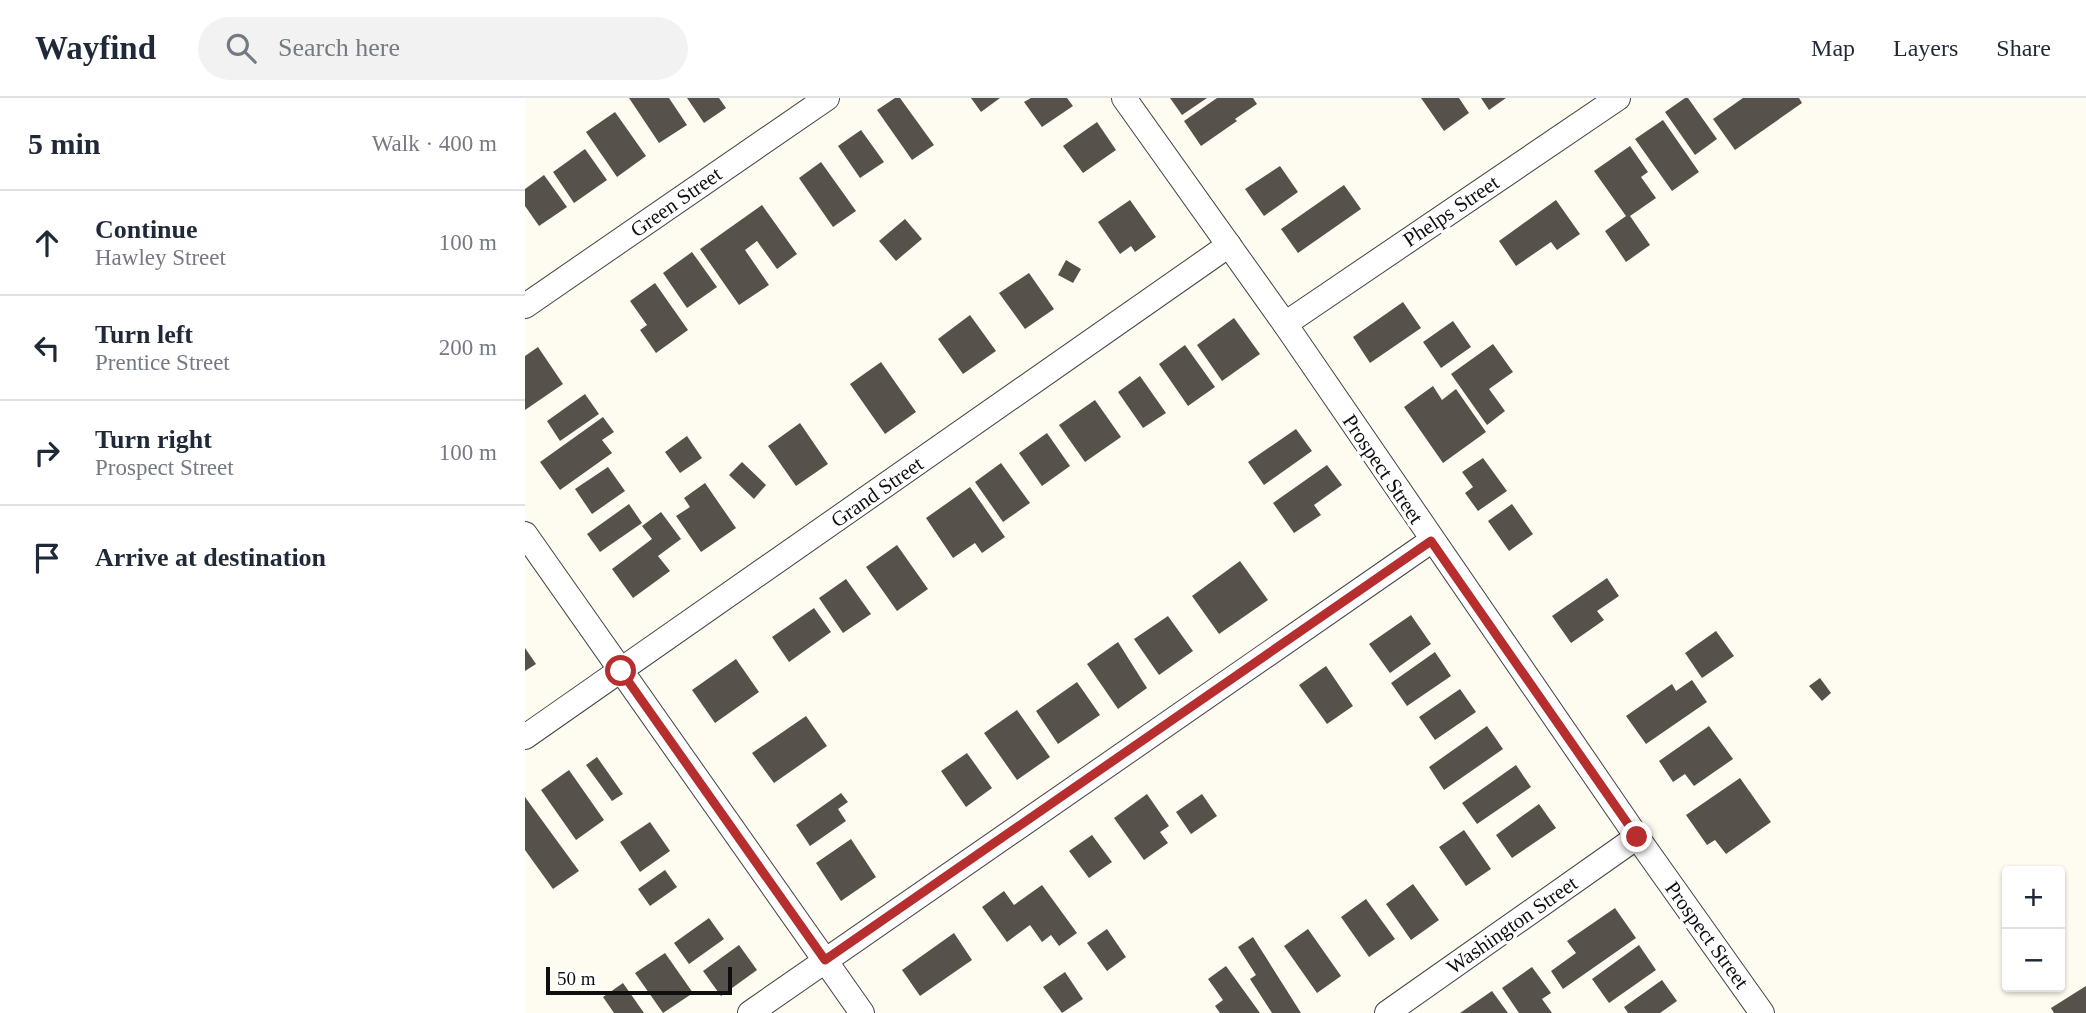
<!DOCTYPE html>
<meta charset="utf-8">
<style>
:root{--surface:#fff;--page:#f2f2f3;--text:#1f2937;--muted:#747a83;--line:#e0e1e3}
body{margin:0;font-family:Georgia,serif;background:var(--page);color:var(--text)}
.controls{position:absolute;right:21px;bottom:21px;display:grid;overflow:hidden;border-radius:7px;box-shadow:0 2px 5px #0004}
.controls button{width:63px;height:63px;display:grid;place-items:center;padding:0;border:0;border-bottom:2px solid var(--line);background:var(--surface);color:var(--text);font:35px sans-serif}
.scale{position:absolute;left:21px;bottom:18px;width:186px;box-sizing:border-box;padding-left:7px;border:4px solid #0f0f0f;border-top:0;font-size:19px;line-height:24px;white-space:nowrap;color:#0f0f0f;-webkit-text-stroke:5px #fff;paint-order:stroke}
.stop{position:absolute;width:21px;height:21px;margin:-16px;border:5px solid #b72e2f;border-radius:50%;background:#fff}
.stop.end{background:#b72e2f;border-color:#fff;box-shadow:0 2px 7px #0008}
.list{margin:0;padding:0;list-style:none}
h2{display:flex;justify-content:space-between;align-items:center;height:91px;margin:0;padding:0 28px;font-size:30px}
h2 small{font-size:23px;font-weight:400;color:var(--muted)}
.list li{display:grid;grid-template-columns:46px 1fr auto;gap:21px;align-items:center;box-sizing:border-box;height:105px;padding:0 28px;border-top:2px solid var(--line)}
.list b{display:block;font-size:26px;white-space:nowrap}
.list p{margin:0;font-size:23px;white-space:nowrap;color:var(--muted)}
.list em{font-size:23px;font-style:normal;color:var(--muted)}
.icon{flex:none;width:38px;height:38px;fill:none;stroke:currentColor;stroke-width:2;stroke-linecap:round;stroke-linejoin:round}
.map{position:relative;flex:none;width:1561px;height:915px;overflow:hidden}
header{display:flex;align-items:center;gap:42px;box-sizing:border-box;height:98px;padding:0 35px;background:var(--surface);border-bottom:2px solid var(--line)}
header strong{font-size:33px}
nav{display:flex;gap:38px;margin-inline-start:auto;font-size:24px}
.search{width:490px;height:63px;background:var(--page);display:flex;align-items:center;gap:18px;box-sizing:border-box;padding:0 24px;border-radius:38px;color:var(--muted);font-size:26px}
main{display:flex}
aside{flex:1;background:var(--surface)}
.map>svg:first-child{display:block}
.building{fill:#57514c}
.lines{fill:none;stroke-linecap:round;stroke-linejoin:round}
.minor-casing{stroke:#424242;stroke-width:26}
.minor{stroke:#fff;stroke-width:24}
.route{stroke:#b72e2f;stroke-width:9}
.labels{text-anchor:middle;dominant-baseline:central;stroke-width:7;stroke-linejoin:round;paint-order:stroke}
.street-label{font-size:21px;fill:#0f0f0f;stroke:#fff}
</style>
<header>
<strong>Wayfind</strong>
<div class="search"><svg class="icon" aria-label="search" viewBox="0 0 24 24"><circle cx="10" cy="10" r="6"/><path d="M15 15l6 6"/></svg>Search here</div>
<nav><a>Map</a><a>Layers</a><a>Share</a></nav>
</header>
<main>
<aside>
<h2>5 min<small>Walk · 400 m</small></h2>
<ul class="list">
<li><svg class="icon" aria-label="ahead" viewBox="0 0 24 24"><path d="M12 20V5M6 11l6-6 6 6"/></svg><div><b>Continue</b><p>Hawley Street</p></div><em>100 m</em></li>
<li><svg class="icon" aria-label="left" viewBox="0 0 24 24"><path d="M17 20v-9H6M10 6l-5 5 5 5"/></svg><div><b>Turn left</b><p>Prentice Street</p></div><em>200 m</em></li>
<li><svg class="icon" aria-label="right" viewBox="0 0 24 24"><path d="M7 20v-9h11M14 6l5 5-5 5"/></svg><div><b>Turn right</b><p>Prospect Street</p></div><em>100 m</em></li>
<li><svg class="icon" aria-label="arrive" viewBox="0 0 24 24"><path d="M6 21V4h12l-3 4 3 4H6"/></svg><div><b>Arrive at destination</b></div></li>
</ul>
</aside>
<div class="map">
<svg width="1561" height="915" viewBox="0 0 1561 915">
<rect width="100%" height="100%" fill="#fefcf1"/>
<g class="building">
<polygon points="104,0 144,0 162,27 134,45"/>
<polygon points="162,0 194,0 201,10 179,25"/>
<polygon points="370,0 375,0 409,47 387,62 352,12"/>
<polygon points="446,0 475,0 456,14"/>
<polygon points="506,0 542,0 548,8 517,29 499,4"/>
<polygon points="645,0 682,0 657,17"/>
<polygon points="692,0 728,0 732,6 710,21 712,23 676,48 659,23"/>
<polygon points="896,0 934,0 944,15 919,33"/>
<polygon points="956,0 981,0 964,12"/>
<polygon points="1160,0 1163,0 1192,41 1170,57 1140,14"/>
<polygon points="1218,0 1274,0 1277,5 1210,52 1188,21"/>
<polygon points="90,14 121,58 92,79 61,34"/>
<polygon points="1138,22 1174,74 1147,93 1110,41"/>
<polygon points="572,24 591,52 558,75 538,48"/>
<polygon points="336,32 359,64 335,80 313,48"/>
<polygon points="1105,48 1123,74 1116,79 1131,100 1105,118 1125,147 1101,164 1080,133 1101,118 1069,73"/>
<polygon points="60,51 82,82 49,105 28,74"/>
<polygon points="296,64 331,113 308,129 274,80"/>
<polygon points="755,68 773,94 739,118 720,91"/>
<polygon points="19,77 42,109 14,128 0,108 0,91"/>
<polygon points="819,87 836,111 773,155 756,131"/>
<polygon points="605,102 631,139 610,154 606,148 595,156 573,124"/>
<polygon points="1031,102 1055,136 1032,152 1026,144 991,168 974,143"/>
<polygon points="237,107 272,156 252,171 232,143 220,152 244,187 214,207 175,151"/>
<polygon points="380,121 397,141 371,163 354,143"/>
<polygon points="167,154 192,189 162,210 138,175"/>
<polygon points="541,162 556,171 548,185 533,177"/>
<polygon points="504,175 529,211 500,231 474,195"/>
<polygon points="130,185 163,232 131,255 115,232 122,227 105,203"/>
<polygon points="878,204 896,230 845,265 828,239"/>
<polygon points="445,217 471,253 438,276 413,241"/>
<polygon points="709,220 735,256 697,283 672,247"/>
<polygon points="928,223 946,249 916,270 898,244"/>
<polygon points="968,246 988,274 964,291 980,313 962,327 926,276"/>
<polygon points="660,247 690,289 663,308 634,266"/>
<polygon points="13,249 38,286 0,312 0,258"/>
<polygon points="356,264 391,314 360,336 325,286"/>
<polygon points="615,278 641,315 618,330 593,294"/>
<polygon points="908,288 917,302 931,291 961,334 918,365 879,309"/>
<polygon points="60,296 74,316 35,343 22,323"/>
<polygon points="570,302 596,339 560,364 534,327"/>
<polygon points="78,319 89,334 77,342 87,355 35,392 15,364"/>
<polygon points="275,325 303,366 271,388 243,348"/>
<polygon points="771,331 787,353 739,387 723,364"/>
<polygon points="522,335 545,368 517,388 494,355"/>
<polygon points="162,338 177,360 155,375 140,354"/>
<polygon points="958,360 982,393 953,413 940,395 948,389 937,374"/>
<polygon points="217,364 241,387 229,401 204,377"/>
<polygon points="476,365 505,405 478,424 450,384"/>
<polygon points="802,367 817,387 789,407 796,417 769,435 748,405"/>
<polygon points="83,369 100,393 67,416 50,391"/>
<polygon points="180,385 211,430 176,454 151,418 165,409 159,400"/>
<polygon points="445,389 480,439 457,455 450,445 428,460 401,420"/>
<polygon points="104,406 117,425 75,454 62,436"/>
<polygon points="987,406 1008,436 984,453 963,423"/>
<polygon points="136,414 156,441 133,458 145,473 108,500 87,471 127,441 117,428"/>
<polygon points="372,447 403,491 372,513 341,469"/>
<polygon points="715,463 743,502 694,536 667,498"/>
<polygon points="1082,480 1094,498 1072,513 1079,522 1046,545 1027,518"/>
<polygon points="321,481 346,516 318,535 294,500"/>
<polygon points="289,510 306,534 264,564 247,539"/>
<polygon points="886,517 906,546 865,575 844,546"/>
<polygon points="643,518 668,553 634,577 609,541"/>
<polygon points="1191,533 1209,558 1177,580 1160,555"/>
<polygon points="593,544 622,590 593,611 562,566"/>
<polygon points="0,550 11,566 0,573"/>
<polygon points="910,554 926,578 882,608 866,585"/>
<polygon points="211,561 234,594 190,625 167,592"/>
<polygon points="801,568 828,608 802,626 774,587"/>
<polygon points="1295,580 1306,595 1297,603 1284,588"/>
<polygon points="1167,582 1182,604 1121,646 1101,618 1147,586 1151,593"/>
<polygon points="552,584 575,617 533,646 511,613"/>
<polygon points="935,591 951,614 910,642 894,619"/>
<polygon points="492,612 525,659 492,682 459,635"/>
<polygon points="281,618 302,648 249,685 227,655"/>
<polygon points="962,628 978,651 919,692 904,669"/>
<polygon points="1184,628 1208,661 1169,688 1160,676 1148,684 1134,663"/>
<polygon points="442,655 467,690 441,709 416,673"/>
<polygon points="72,659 98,696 87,703 61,667"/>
<polygon points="991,667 1006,689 952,726 937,705"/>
<polygon points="44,672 79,722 51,742 16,692"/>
<polygon points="1215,680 1246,724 1201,756 1190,742 1182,747 1161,717"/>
<polygon points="316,695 323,704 313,711 321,723 285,748 271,727"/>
<polygon points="622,696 644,728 635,734 643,745 619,762 589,720"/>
<polygon points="677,696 692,718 666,736 651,714"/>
<polygon points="0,699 54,773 28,791 0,752"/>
<polygon points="1014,706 1031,730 987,760 971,737"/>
<polygon points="125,724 145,753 115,774 95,744"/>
<polygon points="939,732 966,771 941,788 914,749"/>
<polygon points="567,737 587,764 564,780 544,753"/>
<polygon points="326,741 351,779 316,803 291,765"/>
<polygon points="140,772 152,789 125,808 113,791"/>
<polygon points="888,786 914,822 886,842 861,806"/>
<polygon points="517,787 552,835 534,848 526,837 517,844 505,827 482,844 457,809 479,793 489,807"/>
<polygon points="841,801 870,841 844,859 816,819"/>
<polygon points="1090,810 1111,840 1038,891 1026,873 1051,855 1042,843"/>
<polygon points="184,820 199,841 164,866 149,845"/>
<polygon points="582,831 601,859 582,873 562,845"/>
<polygon points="783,831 816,878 792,895 759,848"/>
<polygon points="429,835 447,862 395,898 377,872"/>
<polygon points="728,839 776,915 747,915 725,881 731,877 713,849"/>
<polygon points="214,847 232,872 196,898 178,873"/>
<polygon points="1114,847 1131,872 1084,905 1067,881"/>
<polygon points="140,855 168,895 138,915 110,875"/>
<polygon points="701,868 735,915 695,915 690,908 698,902 683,881"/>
<polygon points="1007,869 1026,895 1017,901 1027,915 994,915 977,890"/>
<polygon points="540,874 558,901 537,915 518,889"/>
<polygon points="1137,882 1152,903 1135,915 1103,915 1099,909"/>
<polygon points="98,885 119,915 89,915 78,899"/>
<polygon points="1561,888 1561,915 1529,915 1526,910"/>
<polygon points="967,893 983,915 935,915"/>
</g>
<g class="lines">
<defs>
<g id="minor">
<polyline points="599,0 760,226 1112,739 1237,915"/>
<polyline points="0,208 302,0"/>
<polyline points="760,226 1093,0"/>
<polyline points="0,436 337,915"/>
<polyline points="0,639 704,147"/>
<polyline points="225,915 906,443"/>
<polyline points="862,915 1112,739"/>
</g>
</defs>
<use href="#minor" class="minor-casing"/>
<use href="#minor" class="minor"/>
</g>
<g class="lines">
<polyline class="route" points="96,573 300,862 906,443 1112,739"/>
</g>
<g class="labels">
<g class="street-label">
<text transform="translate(151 104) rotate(-35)">Green Street</text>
<text transform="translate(926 113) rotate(-34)">Phelps Street</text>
<text transform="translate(858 371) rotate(56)">Prospect Street</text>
<text transform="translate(352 394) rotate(-35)">Grand Street</text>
<text transform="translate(987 827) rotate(-35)">Washington Street</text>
<text transform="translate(1182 837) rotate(54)">Prospect Street</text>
</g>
</g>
</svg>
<div class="controls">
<button>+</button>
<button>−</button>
</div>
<div class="scale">50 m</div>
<div class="stop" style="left:96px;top:573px"></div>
<div class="stop end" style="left:1112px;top:739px"></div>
</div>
</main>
